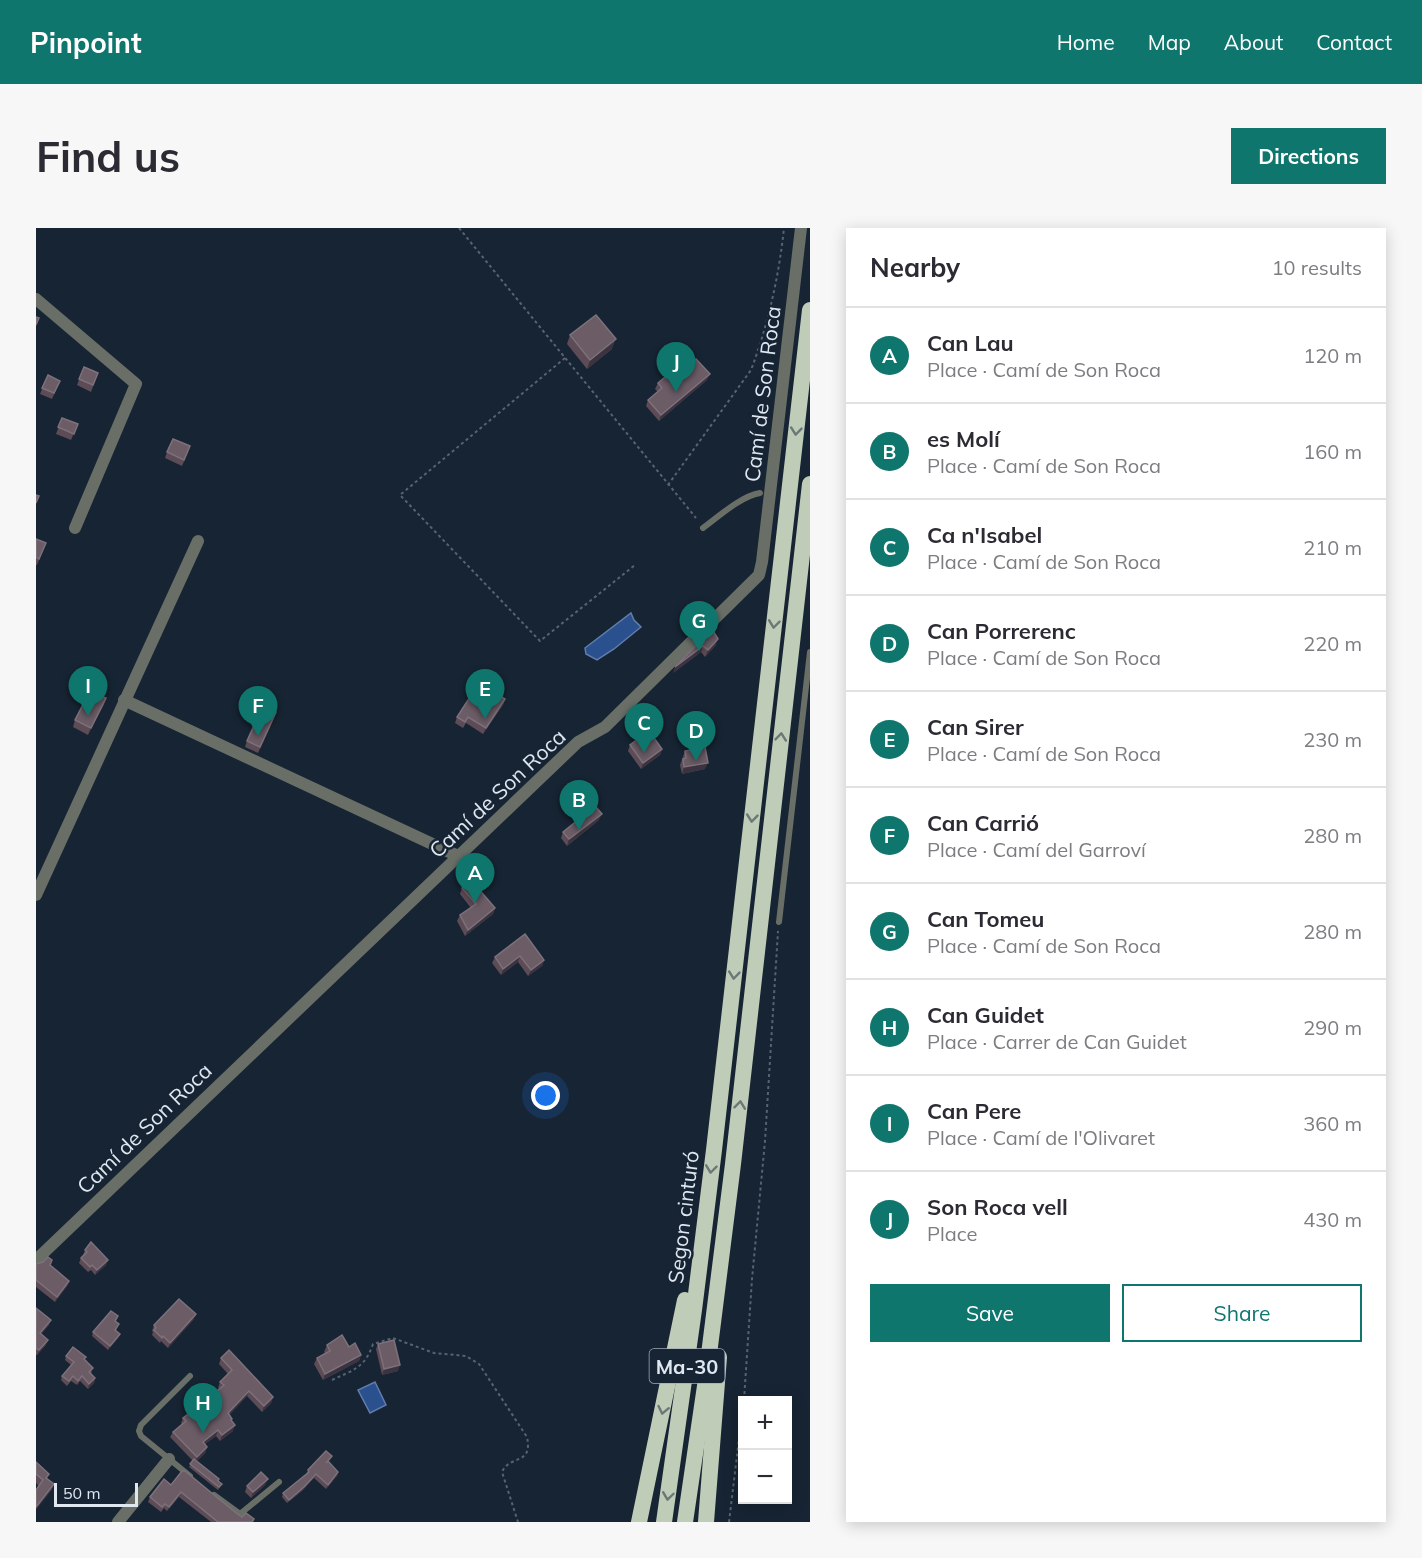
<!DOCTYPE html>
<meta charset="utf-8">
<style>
:root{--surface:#fff;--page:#f7f7f7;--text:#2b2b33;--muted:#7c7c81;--line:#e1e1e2;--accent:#0f766e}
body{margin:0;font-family:Mulish,sans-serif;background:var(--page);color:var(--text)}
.controls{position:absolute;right:18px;bottom:18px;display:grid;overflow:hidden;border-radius:0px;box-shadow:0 3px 15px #0003}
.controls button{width:54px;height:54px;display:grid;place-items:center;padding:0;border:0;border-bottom:2px solid var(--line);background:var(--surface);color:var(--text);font:30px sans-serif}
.scale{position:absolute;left:18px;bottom:15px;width:84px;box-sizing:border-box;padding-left:6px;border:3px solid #dfe7f1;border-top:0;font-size:16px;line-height:21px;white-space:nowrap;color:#dfe7f1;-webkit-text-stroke:4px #172433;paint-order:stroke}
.you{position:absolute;left:510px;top:868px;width:21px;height:21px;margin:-15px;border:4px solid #fff;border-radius:50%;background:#1a73e8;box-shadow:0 0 0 9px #1a73e833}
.badge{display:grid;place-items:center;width:39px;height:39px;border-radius:50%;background:var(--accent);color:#fff;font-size:20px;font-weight:700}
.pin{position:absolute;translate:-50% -50px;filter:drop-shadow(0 2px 3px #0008)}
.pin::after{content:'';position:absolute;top:32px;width:21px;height:18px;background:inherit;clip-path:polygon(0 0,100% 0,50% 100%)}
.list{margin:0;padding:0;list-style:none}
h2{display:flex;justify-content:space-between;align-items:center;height:78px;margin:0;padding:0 24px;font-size:26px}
h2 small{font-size:20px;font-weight:400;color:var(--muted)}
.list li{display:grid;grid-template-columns:39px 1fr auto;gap:18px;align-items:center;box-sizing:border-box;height:96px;padding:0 24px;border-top:2px solid var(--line)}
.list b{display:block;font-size:22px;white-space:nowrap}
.list p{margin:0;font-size:20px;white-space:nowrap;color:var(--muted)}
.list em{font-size:20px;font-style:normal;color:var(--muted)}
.actions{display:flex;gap:12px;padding:18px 24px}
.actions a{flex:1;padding:14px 0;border:2px solid var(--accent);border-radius:0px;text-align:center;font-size:21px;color:var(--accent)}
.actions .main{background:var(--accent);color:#fff}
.map{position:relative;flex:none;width:774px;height:1294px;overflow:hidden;border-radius:0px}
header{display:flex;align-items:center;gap:36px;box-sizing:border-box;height:84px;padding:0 30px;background:var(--accent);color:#fff}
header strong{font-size:28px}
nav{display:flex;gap:33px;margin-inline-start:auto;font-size:21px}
.intro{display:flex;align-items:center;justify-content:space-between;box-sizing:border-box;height:144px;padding:0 36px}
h1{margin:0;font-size:42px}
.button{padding:15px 27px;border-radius:0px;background:var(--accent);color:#fff;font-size:21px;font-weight:700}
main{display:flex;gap:36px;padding:0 36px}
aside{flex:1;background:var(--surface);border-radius:0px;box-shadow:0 3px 15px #0003}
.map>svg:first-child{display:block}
.water{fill:#2a508e;stroke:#607dac;stroke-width:1.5}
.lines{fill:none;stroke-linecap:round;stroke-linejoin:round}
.path{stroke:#586371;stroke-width:2;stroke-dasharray:3 3;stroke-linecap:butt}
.service{stroke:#696f67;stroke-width:6}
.minor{stroke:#696f67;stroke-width:12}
.trunk{stroke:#beccb8;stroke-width:16}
.wall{fill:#5d4b55}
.shaded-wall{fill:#3b3440}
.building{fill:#6b5c66;stroke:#7d717b;stroke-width:1.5}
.oneway{stroke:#6a7876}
.labels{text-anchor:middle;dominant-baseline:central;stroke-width:5;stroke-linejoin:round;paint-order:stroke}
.shield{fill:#172433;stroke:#a3acb8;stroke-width:1.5}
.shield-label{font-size:20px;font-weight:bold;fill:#dfe7f1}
.street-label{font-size:21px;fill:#dfe7f1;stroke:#172433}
</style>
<header>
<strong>Pinpoint</strong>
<nav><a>Home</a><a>Map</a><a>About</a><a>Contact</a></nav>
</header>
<div class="intro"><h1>Find us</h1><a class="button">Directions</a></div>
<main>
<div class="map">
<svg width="774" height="1294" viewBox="0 0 774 1294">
<rect width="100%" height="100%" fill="#172433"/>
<g class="water">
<polygon points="595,385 598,392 605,399 578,421 561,432 550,426 549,420"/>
<polygon points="339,1154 350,1177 334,1185 322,1162"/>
</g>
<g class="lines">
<g class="path">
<polyline points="423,0 660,290"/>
<polyline points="529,130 364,267 504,413 599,337"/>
<path d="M632 257 715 142C732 97 743 48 748 0"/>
<path d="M296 1152C317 1142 329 1140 337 1116L357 1110 398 1125 430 1128 443 1136 491 1209C497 1238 474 1226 466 1244L482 1294"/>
<polyline points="708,1172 716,1051 729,913 742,703"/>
<polyline points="693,1294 706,1186"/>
</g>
<g class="service">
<path d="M667 300C682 289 705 268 724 265"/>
<polyline points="743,694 774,424"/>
<polyline points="154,1248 105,1208 103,1203 105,1197 154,1148"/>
<polyline points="178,1267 204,1286 243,1254"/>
</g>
<g class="minor">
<polyline points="0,71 100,156 39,300"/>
<polyline points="88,472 422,628"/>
<polyline points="0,667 162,313"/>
<polyline points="0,1032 542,514 569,499 723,347 726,334 765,0"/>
<polyline points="82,1294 133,1231"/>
</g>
<g class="trunk">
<polyline points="603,1294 649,1072"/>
<polyline points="628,1294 658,1082 678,922 774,82"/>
<polyline points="649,1294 669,1158 697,936 774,256"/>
<polyline points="670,1294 683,1129"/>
</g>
</g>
<g class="wall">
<polygon points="534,107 576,121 551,141 531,116"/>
<polygon points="48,139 62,145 55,164 41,157"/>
<polygon points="12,147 24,153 16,171 4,166"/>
<polygon points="671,152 623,193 610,178 612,172 622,164 619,161 622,155"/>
<polygon points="26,190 42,196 35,212 20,206"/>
<polygon points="131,224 152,224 146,238 129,230"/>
<polygon points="0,311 10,315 1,337 0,337"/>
<polygon points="676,401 680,417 669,429 665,424 637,445"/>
<polygon points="70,470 52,507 37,499 39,492"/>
<polygon points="469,471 467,477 447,506 430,495 427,500 419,495 421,489 447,478"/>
<polygon points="230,485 238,490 222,525 209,519 211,513"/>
<polygon points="594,517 626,521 624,527 605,541 592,523"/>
<polygon points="649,523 669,541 646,546 644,537"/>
<polygon points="563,592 531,618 525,610 527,604"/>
<polygon points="426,660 459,680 457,686 429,708 421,693 424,687 435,680 424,666"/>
<polygon points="489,706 508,732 506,738 492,748 482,734 465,747 456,735 459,729"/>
<polygon points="49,1022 72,1032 70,1037 59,1047 55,1042 52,1044 43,1035 45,1030 47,1027"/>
<polygon points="0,1036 14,1037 33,1053 31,1058 19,1074 0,1059"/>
<polygon points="0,1080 13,1097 5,1106 10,1117 1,1127 0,1127"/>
<polygon points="158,1091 132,1120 125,1113 124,1115 116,1107 117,1104 116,1103 118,1097"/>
<polygon points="81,1093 80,1094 81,1100 80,1103 84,1106 82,1110 72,1122 56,1108 57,1104"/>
<polygon points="342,1116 362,1143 346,1147 340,1121"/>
<polygon points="291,1117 325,1127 323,1133 287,1152 278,1136 281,1130 289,1125 288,1124"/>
<polygon points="30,1128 49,1132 56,1144 55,1145 59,1150 58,1155 52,1161 44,1153 41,1157 35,1153 31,1158 25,1152 26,1148 35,1137 29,1132"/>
<polygon points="185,1130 237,1169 235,1175 226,1184 211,1168 193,1187 195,1193 197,1203 184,1213 180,1208 169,1216 171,1219 169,1225 161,1233 183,1251 182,1253 186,1256 182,1262 153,1239 157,1233 134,1209 137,1204 146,1196 145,1195 147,1190 164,1183 174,1175 173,1174 175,1168 184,1161 182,1160 184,1154 192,1146 183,1136"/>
<polygon points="294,1232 292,1234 302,1244 301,1248 290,1261 278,1250 266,1263 251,1275 246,1269 247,1265 270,1246 272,1242"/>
<polygon points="0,1234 12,1251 18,1256 15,1263 3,1258 0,1255"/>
<polygon points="135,1257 200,1285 206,1289 218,1291 217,1294 175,1294 143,1269 131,1283 128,1280 125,1284 112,1274 114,1269"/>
<polygon points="229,1257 215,1270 209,1264 211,1258"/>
</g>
<g class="shaded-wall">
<polygon points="580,111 576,121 551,141 554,132"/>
<polygon points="674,146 671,152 623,193 625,187"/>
<polygon points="682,411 680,417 669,429 672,422"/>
<polygon points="667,418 665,424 637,445 639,439"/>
<polygon points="70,470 68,477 52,507 55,500"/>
<polygon points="469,471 467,477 447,506 450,500"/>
<polygon points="626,521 624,527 605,541 607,535"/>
<polygon points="672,535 669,541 646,546 648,539"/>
<polygon points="566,586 563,592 531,618 533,611"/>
<polygon points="459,680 457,686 429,708 432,702"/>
<polygon points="484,728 482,734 465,747 467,741"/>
<polygon points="508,732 506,738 492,748 495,742"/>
<polygon points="72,1032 70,1037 59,1047 61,1042"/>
<polygon points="33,1053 31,1058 19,1074 21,1069"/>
<polygon points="160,1086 158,1091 132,1120 134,1115"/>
<polygon points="15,1092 13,1097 2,1110 4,1105"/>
<polygon points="84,1106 82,1110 72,1122 74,1118"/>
<polygon points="12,1112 10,1117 1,1127 3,1122"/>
<polygon points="325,1127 323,1133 287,1152 289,1146"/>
<polygon points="364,1137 362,1143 346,1147 348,1141"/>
<polygon points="59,1150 58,1155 52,1161 53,1156"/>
<polygon points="213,1163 211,1168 190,1191 192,1185"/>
<polygon points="237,1169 235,1175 226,1184 228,1178"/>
<polygon points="199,1197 197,1203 184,1213 186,1207"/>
<polygon points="182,1202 180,1208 165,1219 167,1214"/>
<polygon points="171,1219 169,1225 159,1235 161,1229"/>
<polygon points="302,1244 301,1248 290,1261 292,1257"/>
<polygon points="280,1246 278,1250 266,1263 251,1275 253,1272"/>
<polygon points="232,1251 229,1257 215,1270 217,1264"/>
<polygon points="18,1256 15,1263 0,1282 0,1279"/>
<polygon points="145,1264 143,1269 131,1283 133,1279"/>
</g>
<g class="building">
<polygon points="560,87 580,111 554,132 534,107"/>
<polygon points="0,89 3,90 0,97"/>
<polygon points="651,130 655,135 660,131 674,146 625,187 612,172 626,160 622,155"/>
<polygon points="48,139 62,145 57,157 43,151"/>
<polygon points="12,147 24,153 18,165 6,160"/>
<polygon points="26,190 42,196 38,206 22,199"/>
<polygon points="137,211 154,218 148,232 131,224"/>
<polygon points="0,267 3,268 0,275"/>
<polygon points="0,311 10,315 3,331 0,329"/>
<polygon points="676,401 682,411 672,422 667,418 639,439"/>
<polygon points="54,463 70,470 55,500 39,492"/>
<polygon points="457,463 469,471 450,500 432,489 429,494 421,489 434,469 447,478"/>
<polygon points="232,480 240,484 224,519 211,513 225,482 230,485"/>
<polygon points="613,503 626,521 607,535 594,517"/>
<polygon points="669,519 672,535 648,539 647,531 650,530 649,523"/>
<polygon points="559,578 566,586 533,611 527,604"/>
<polygon points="434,651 459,680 432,702 424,687 440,676 426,660"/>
<polygon points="489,706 508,732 495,742 484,728 467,741 459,729"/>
<polygon points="55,1014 72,1032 61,1042 56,1037 54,1039 45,1030 51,1024 49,1022"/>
<polygon points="12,1029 16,1032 14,1037 33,1053 21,1069 0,1052 0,1036 7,1034"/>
<polygon points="143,1071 160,1086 134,1115 127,1108 126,1110 118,1102 120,1100 118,1097"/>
<polygon points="0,1080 15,1092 4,1105 12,1112 3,1122 0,1120"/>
<polygon points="75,1083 82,1088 79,1093 83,1096 79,1102 84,1106 74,1118 57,1104"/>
<polygon points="306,1107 313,1119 319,1115 325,1127 289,1146 281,1130 294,1123 291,1117"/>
<polygon points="358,1112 364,1137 348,1141 342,1116"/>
<polygon points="37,1119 50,1129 48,1131 57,1140 53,1144 59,1150 53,1156 46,1148 42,1153 37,1148 33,1153 26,1148 38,1134 30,1128"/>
<polygon points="193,1122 237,1169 228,1178 213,1163 192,1185 196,1191 195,1192 199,1197 186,1207 182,1202 167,1214 171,1219 161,1229 137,1204 150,1193 147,1190 161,1179 164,1183 178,1172 175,1168 188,1157 184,1154 196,1142 185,1130"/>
<polygon points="290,1223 296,1228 290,1235 292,1233 302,1244 292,1257 280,1246 268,1259 253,1272 247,1265 273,1244 272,1242"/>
<polygon points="158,1231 183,1251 182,1253 186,1256 183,1259 154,1236"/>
<polygon points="0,1234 13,1246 10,1250 18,1256 0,1279 0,1262 7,1252 0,1246"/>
<polygon points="146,1243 149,1243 200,1285 206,1289 210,1285 218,1291 216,1294 182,1294 145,1264 133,1279 129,1276 126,1279 114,1269 128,1251 135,1257"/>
<polygon points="225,1244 232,1251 217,1264 211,1258"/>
</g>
<defs><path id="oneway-chevron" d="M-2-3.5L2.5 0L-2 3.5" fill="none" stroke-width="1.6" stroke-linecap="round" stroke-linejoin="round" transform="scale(1.5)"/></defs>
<g class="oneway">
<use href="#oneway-chevron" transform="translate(760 203) rotate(96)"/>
<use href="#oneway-chevron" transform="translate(738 396) rotate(97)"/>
<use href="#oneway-chevron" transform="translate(745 509) rotate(-84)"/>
<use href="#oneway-chevron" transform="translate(716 590) rotate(96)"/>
<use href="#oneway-chevron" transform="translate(698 747) rotate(96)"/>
<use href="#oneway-chevron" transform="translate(704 877) rotate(-83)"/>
<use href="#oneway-chevron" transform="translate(675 941) rotate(97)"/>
<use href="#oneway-chevron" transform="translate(627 1182) rotate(102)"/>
<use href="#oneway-chevron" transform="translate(632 1268) rotate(98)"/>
</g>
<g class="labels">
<rect class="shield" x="613.5" y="1121" width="75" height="34" rx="4.5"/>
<g class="shield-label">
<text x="651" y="1138">Ma-30</text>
</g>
<g class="street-label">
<text transform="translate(726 166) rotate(-83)">Camí de Son Roca</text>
<text transform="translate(461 565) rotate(-43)">Camí de Son Roca</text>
<text transform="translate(108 900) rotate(-44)">Camí de Son Roca</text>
<text transform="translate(647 989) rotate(-83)">Segon cinturó</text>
</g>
</g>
</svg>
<div class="controls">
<button>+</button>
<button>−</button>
</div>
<div class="scale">50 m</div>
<div class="you"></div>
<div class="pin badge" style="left:439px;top:675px">A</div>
<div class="pin badge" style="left:543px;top:602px">B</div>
<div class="pin badge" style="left:608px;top:525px">C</div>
<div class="pin badge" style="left:660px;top:533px">D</div>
<div class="pin badge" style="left:449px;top:491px">E</div>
<div class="pin badge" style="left:222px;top:508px">F</div>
<div class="pin badge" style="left:663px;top:423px">G</div>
<div class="pin badge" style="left:167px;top:1205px">H</div>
<div class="pin badge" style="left:52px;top:488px">I</div>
<div class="pin badge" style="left:640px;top:164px">J</div>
</div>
<aside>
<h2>Nearby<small>10 results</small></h2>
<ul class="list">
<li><span class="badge">A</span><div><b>Can Lau</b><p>Place · Camí de Son Roca</p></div><em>120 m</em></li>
<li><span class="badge">B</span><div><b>es Molí</b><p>Place · Camí de Son Roca</p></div><em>160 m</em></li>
<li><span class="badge">C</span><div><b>Ca n'Isabel</b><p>Place · Camí de Son Roca</p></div><em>210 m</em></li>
<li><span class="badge">D</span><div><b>Can Porrerenc</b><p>Place · Camí de Son Roca</p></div><em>220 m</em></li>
<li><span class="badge">E</span><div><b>Can Sirer</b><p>Place · Camí de Son Roca</p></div><em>230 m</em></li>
<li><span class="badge">F</span><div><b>Can Carrió</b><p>Place · Camí del Garroví</p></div><em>280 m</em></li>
<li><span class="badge">G</span><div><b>Can Tomeu</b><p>Place · Camí de Son Roca</p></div><em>280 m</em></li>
<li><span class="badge">H</span><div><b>Can Guidet</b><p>Place · Carrer de Can Guidet</p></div><em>290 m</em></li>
<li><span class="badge">I</span><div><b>Can Pere</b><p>Place · Camí de l'Olivaret</p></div><em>360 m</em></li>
<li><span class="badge">J</span><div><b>Son Roca vell</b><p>Place</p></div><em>430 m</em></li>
</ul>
<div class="actions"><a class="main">Save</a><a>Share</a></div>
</aside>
</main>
